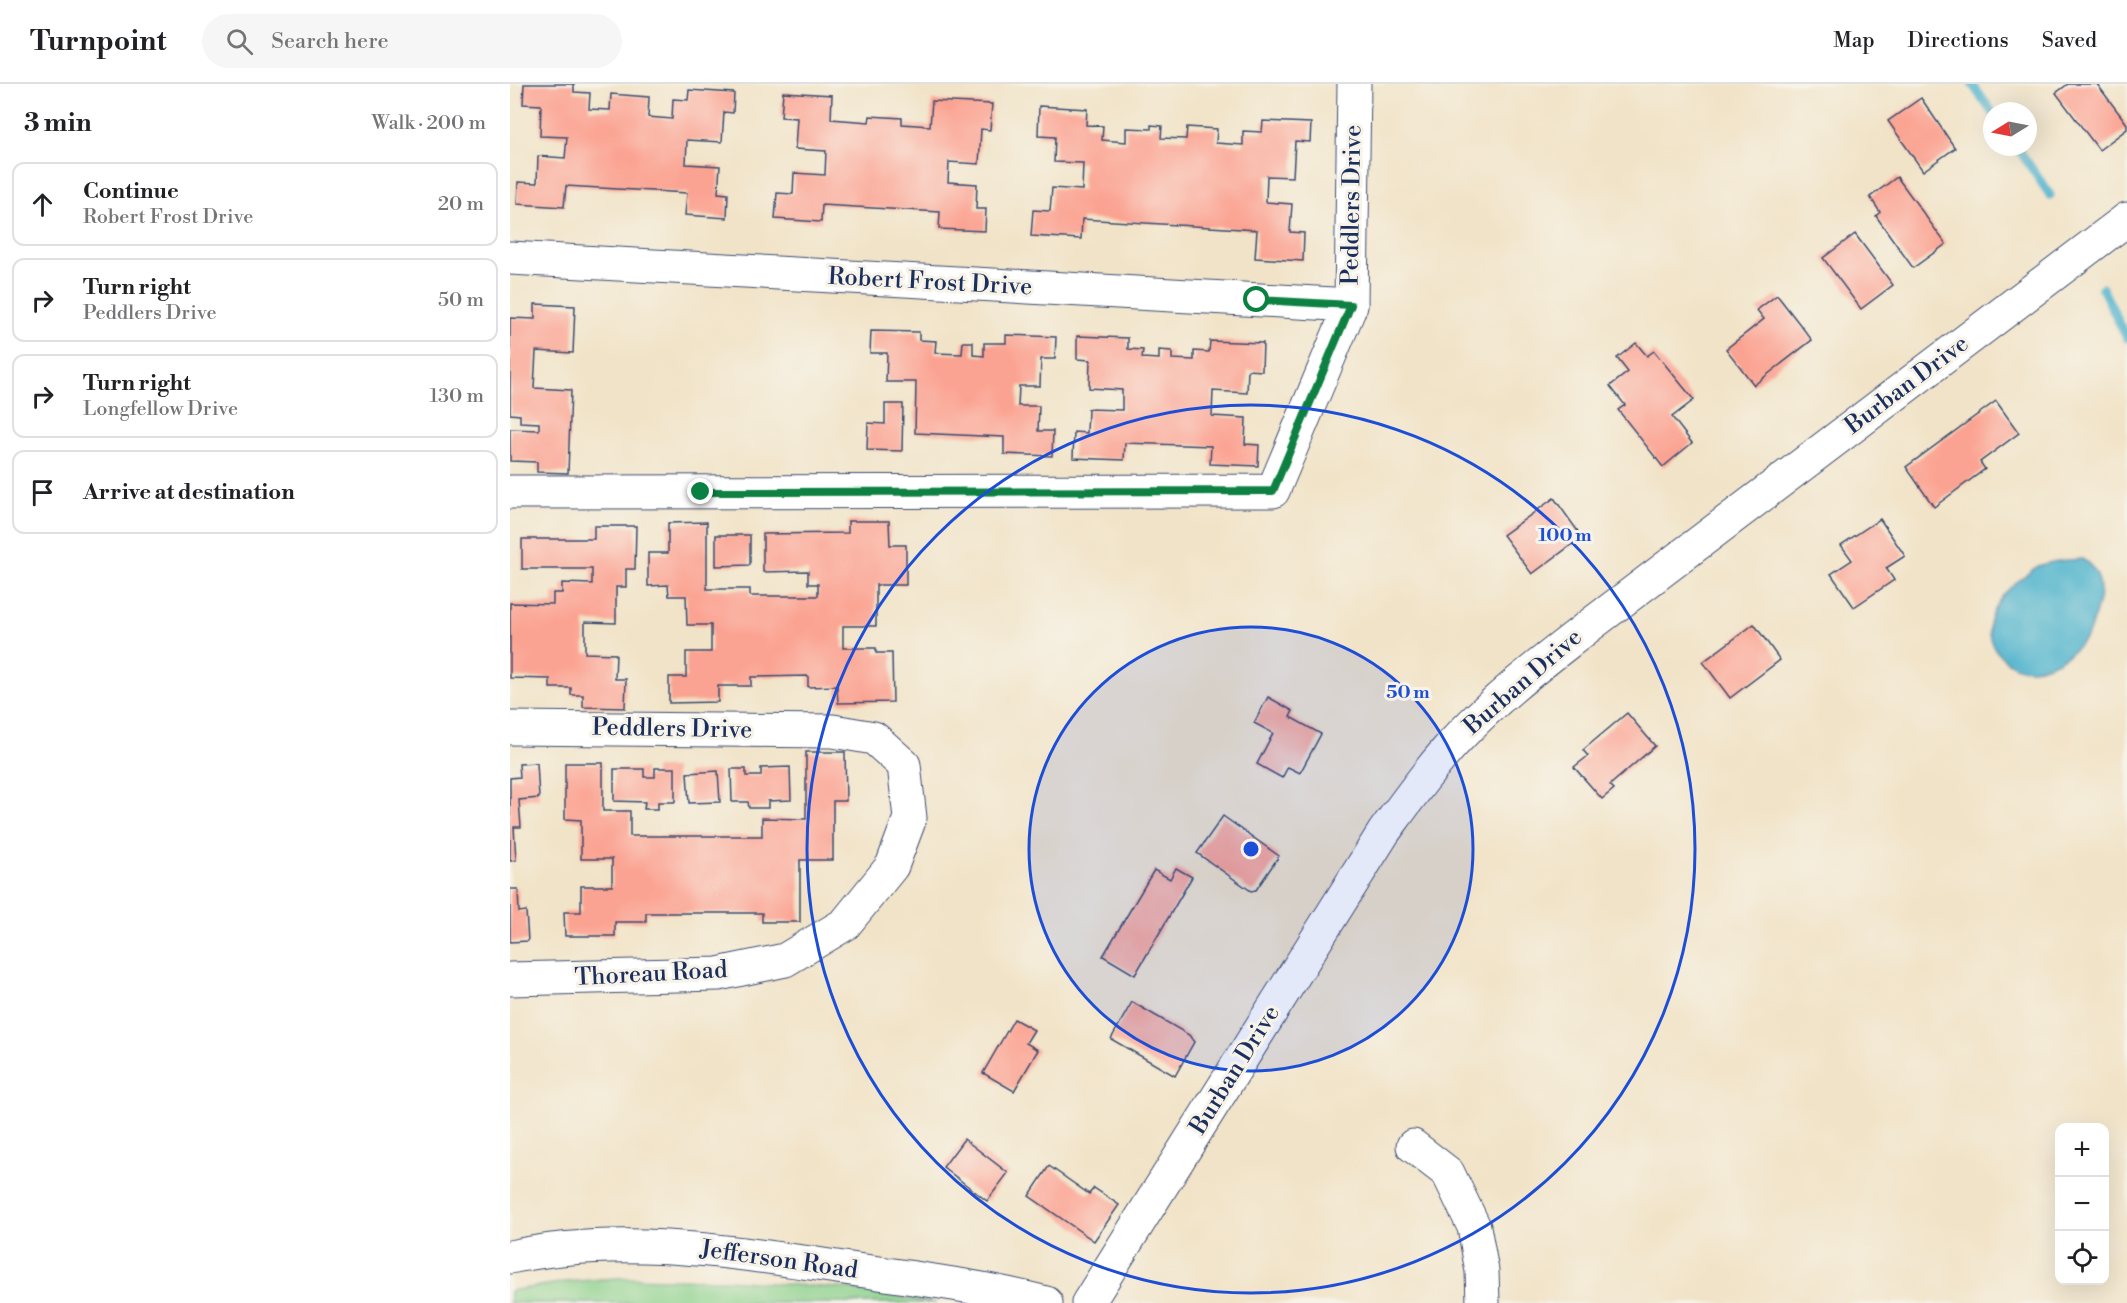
<!DOCTYPE html>
<meta charset="utf-8">
<style>
:root{--surface:#fff;--page:#f6f6f6;--text:#202124;--muted:#757577;--line:#e0e0e0}
body{margin:0;font-family:"Libre Bodoni",serif;background:var(--page);color:var(--text)}
.controls{position:absolute;right:18px;bottom:18px;display:grid;overflow:hidden;border-radius:12px;box-shadow:0 6px 24px #0002}
.controls button{width:54px;height:54px;display:grid;place-items:center;padding:0;border:0;border-bottom:2px solid var(--line);background:var(--surface);color:var(--text);font:30px sans-serif}
.compass{position:absolute;left:1473px;top:18px;width:54px;height:54px;border-radius:50%;background:var(--surface);box-shadow:0 6px 24px #0002;rotate:260deg}
.stop{position:absolute;width:18px;height:18px;margin:-14px;border:4px solid #0b8043;border-radius:50%;background:#fff}
.stop.end{background:#0b8043;border-color:#fff;box-shadow:0 2px 6px #0008}
.list{margin:0;padding:0;list-style:none}
h2{display:flex;justify-content:space-between;align-items:center;height:78px;margin:0;padding:0 24px;font-size:26px}
h2 small{font-size:20px;font-weight:400;color:var(--muted)}
.list li{display:grid;grid-template-columns:39px 1fr auto;gap:18px;align-items:center;box-sizing:border-box;height:84px;margin:0 12px 12px;padding:0 12px;border:2px solid var(--line);border-radius:12px}
.list b{display:block;font-size:22px;white-space:nowrap}
.list p{margin:0;font-size:20px;white-space:nowrap;color:var(--muted)}
.list em{font-size:20px;font-style:normal;color:var(--muted)}
.icon{flex:none;width:33px;height:33px;fill:none;stroke:currentColor;stroke-width:2;stroke-linecap:round;stroke-linejoin:round}
.map{position:relative;flex:none;width:1617px;height:1219px;overflow:hidden}
header{display:flex;align-items:center;gap:36px;box-sizing:border-box;height:84px;padding:0 30px;background:var(--surface);border-bottom:2px solid var(--line)}
header strong{font-size:28px}
nav{display:flex;gap:33px;margin-inline-start:auto;font-size:21px}
.search{width:420px;height:54px;background:var(--page);display:flex;align-items:center;gap:15px;box-sizing:border-box;padding:0 21px;border-radius:33px;color:var(--muted);font-size:22px}
main{display:flex}
aside{flex:1;background:var(--surface)}
.map>svg:first-child{display:block}
.green{fill:#89d08a;stroke:#528074;stroke-width:1.5}
.water{fill:#4eb3cd;stroke:#347196;stroke-width:1.5}
.lines{fill:none;stroke-linecap:round;stroke-linejoin:round}
.stream{stroke:#4eb3cd;stroke-width:9}
.building{fill:#fba392}
.minor-casing{stroke:#3b4a6e;stroke-width:35}
.minor{stroke:#fff;stroke-width:33}
.route{stroke:#0b8043;stroke-width:8}
.ring{fill:none;stroke:#1d4ed8;stroke-width:3}
.labels{text-anchor:middle;dominant-baseline:central;stroke-width:6;stroke-linejoin:round;paint-order:stroke}
.street-label{font-size:24px;fill:#1b2f5e;stroke:#f7f3e8}
.centre{fill:#1d4ed8;stroke:#f7f3e8;stroke-width:3}
.ring-label{font-size:18px;text-anchor:middle;font-weight:bold;fill:#1d4ed8;stroke:#f7f3e8;stroke-width:6;stroke-linejoin:round;paint-order:stroke}
</style>
<header>
<strong>Turnpoint</strong>
<div class="search"><svg class="icon" aria-label="search" viewBox="0 0 24 24"><circle cx="10" cy="10" r="6"/><path d="M15 15l6 6"/></svg>Search here</div>
<nav><a>Map</a><a>Directions</a><a>Saved</a></nav>
</header>
<main>
<aside>
<h2>3 min<small>Walk · 200 m</small></h2>
<ul class="list">
<li><svg class="icon" aria-label="ahead" viewBox="0 0 24 24"><path d="M12 20V5M6 11l6-6 6 6"/></svg><div><b>Continue</b><p>Robert Frost Drive</p></div><em>20 m</em></li>
<li><svg class="icon" aria-label="right" viewBox="0 0 24 24"><path d="M7 20v-9h11M14 6l5 5-5 5"/></svg><div><b>Turn right</b><p>Peddlers Drive</p></div><em>50 m</em></li>
<li><svg class="icon" aria-label="right" viewBox="0 0 24 24"><path d="M7 20v-9h11M14 6l5 5-5 5"/></svg><div><b>Turn right</b><p>Longfellow Drive</p></div><em>130 m</em></li>
<li><svg class="icon" aria-label="arrive" viewBox="0 0 24 24"><path d="M6 21V4h12l-3 4 3 4H6"/></svg><div><b>Arrive at destination</b></div></li>
</ul>
</aside>
<div class="map">
<svg width="1617" height="1219" viewBox="0 0 1617 1219">
<rect width="100%" height="100%" fill="#f7f3e8"/>
<filter id="ink" filterUnits="userSpaceOnUse"><feTurbulence type="fractalNoise" baseFrequency=".0167" numOctaves="2"/><feDisplacementMap in="SourceGraphic" scale="12" xChannelSelector="R" yChannelSelector="G"/><feConvolveMatrix kernelMatrix="1 2 1 2 8 2 1 2 1" color-interpolation-filters="sRGB"/></filter>
<filter id="wash" filterUnits="userSpaceOnUse"><feTurbulence type="fractalNoise" baseFrequency=".008" numOctaves="4" result="noise"/><feDisplacementMap in="SourceGraphic" scale="24" xChannelSelector="R" yChannelSelector="G"/><feGaussianBlur stdDeviation="1.35" result="paint"/><feColorMatrix in="noise" values="0 0 0 0 0 0 0 0 0 0 0 0 0 0 0 0 0 1.4 0 .05"/><feComposite in="paint" operator="in"/></filter>
<g filter="url(#wash)">
<rect width="100%" height="100%" fill="#f1e3c7"/>
<polygon class="green" points="107,1194 218,1196 341,1205 427,1219 0,1219 0,1207 56,1198"/>
<path class="water" d="M1572 475C1595 489 1592 514 1583 536 1581 541 1580 549 1576 553 1558 576 1519 599 1493 574 1463 546 1486 513 1512 494 1518 490 1524 483 1531 481 1544 476 1558 476 1572 475Z"/>
<g class="lines">
<g class="stream">
<polyline points="1462,0 1482,28"/>
<polyline points="1507,63 1540,111"/>
<polyline points="1592,204 1617,254"/>
</g>
</g>
<g id="blocks">
<g class="building">
<polygon points="14,0 64,0 64,8 80,9 79,25 100,26 101,10 139,13 138,33 162,35 163,15 178,16 179,6 224,9 223,29 214,28 212,58 177,56 176,80 210,82 208,109 218,110 217,134 175,131 177,109 56,102 54,123 7,120 8,98 27,99 28,72 55,74 57,53 30,52 31,21 13,20"/>
<polygon points="1558,0 1587,0 1617,40 1617,45 1589,66 1546,9"/>
<polygon points="273,8 322,11 321,35 359,38 360,32 392,34 392,40 420,42 422,17 482,20 480,46 471,45 469,80 439,78 438,98 467,100 466,125 476,125 475,147 429,145 430,128 312,121 311,138 265,135 267,109 283,110 284,89 315,91 316,67 285,65 287,34 271,33"/>
<polygon points="1411,14 1445,64 1413,87 1378,37"/>
<polygon points="529,22 577,25 576,41 593,42 592,56 616,58 616,44 641,45 641,41 652,42 651,54 676,55 677,43 707,45 706,59 733,61 733,47 752,48 753,37 801,39 800,58 785,57 783,93 757,92 756,118 782,120 780,148 794,149 793,177 745,174 747,146 572,135 571,155 521,152 523,126 540,127 542,104 572,106 573,79 544,78 545,53 528,52"/>
<polygon points="1387,93 1436,160 1403,184 1366,132 1370,128 1360,113"/>
<polygon points="1345,150 1383,201 1351,225 1313,174"/>
<polygon points="1267,211 1302,256 1244,301 1216,265 1254,235 1247,226"/>
<polygon points="25,220 65,222 63,269 26,267 24,304 61,306 58,389 27,388 27,378 0,377 0,345 29,346 29,339 10,338 10,331 0,330 0,234 25,235"/>
<polygon points="361,247 409,248 409,256 426,257 425,269 452,270 453,258 463,258 463,271 474,272 474,259 496,259 496,251 546,253 545,275 531,275 530,302 509,302 508,322 529,322 528,347 543,347 542,372 494,370 494,353 405,349 406,298 376,298 377,269 360,269"/>
<polygon points="567,252 618,254 618,265 633,266 632,274 649,275 649,266 662,267 662,275 684,276 684,267 699,268 700,257 753,259 752,287 738,286 737,309 703,307 702,332 736,334 735,360 749,361 748,382 700,380 701,362 615,359 614,376 563,374 564,348 577,349 578,325 612,326 612,306 579,304 580,276 567,275"/>
<polygon points="1126,259 1137,272 1144,267 1184,316 1162,333 1182,359 1153,383 1108,326 1115,321 1100,302 1118,288 1107,274"/>
<polygon points="1486,317 1509,349 1470,378 1475,385 1424,423 1396,383"/>
<polygon points="375,320 393,320 392,367 357,366 358,339 375,340"/>
<polygon points="1044,414 1072,453 1022,490 993,451"/>
<polygon points="1370,435 1395,472 1376,484 1384,496 1344,523 1321,490 1342,476 1331,461"/>
<polygon points="338,437 379,437 380,461 396,461 396,501 366,501 366,542 333,542 333,564 366,564 366,569 382,569 383,618 328,619 327,602 298,603 298,592 241,593 241,602 208,602 208,618 159,619 159,593 176,593 176,568 201,568 201,541 177,541 176,512 159,512 158,501 138,502 138,469 158,469 158,439 197,438 197,505 240,505 240,512 308,512 308,500 298,500 298,487 253,488 253,450 338,449"/>
<polygon points="84,442 126,442 125,485 116,485 116,503 106,503 106,539 75,538 75,569 106,570 105,595 116,595 115,624 73,623 73,611 61,611 61,604 40,604 40,595 0,594 0,519 43,520 43,509 52,509 52,499 82,500 82,485 12,485 12,455 84,455"/>
<polygon points="206,451 240,451 240,481 206,482"/>
<polygon points="1244,540 1270,576 1220,614 1193,578"/>
<polygon points="758,613 783,627 780,633 811,650 790,689 778,683 772,694 747,680 763,649 744,639"/>
<polygon points="1117,629 1145,662 1100,701 1104,705 1092,715 1064,683 1078,672 1073,666"/>
<polygon points="296,668 335,668 336,717 323,717 323,776 290,776 290,838 252,838 252,829 136,829 136,838 105,838 105,852 55,852 54,828 71,828 71,802 102,802 102,775 71,775 71,736 55,735 55,679 93,679 93,727 120,727 120,752 252,752 252,734 296,735"/>
<polygon points="27,679 29,714 9,716 11,743 4,743 6,776 0,777 0,694 10,693 9,680"/>
<polygon points="280,683 281,716 258,717 258,724 239,724 238,718 222,718 221,685 236,685 236,692 251,692 251,684"/>
<polygon points="145,684 165,684 165,718 148,718 148,725 134,725 135,718 104,717 104,685 134,685 134,693 145,693"/>
<polygon points="208,687 210,718 179,719 177,689"/>
<polygon points="713,732 769,772 746,806 741,807 687,769"/>
<polygon points="666,784 682,793 625,891 593,872 644,786 660,795"/>
<polygon points="0,805 8,805 9,828 16,827 18,857 0,858"/>
<polygon points="622,918 679,951 684,958 665,992 601,955"/>
<polygon points="504,935 524,946 516,959 528,966 504,1007 473,989"/>
<polygon points="454,1055 498,1089 477,1117 433,1083"/>
<polygon points="539,1082 579,1110 584,1104 609,1121 584,1157 519,1112"/>
</g>
</g>
</g>
<g filter="url(#ink)">
<use href="#blocks" fill-opacity="0" stroke="#3b4a6e" stroke-width="1.5"/>
<g class="lines">
<defs>
<g id="minor">
<polyline points="0,174 841,221"/>
<polyline points="0,408 763,407 841,221 844,0"/>
<polyline points="0,644 323,647 364,654 394,681 400,734 382,782 335,840 275,876 208,890 0,895"/>
<polyline points="903,1062 938,1089 964,1143 972,1187 973,1219"/>
<path d="M0 1173C111 1149 223 1168 334 1184 402 1194 470 1202 536 1219"/>
<path d="M578 1219 874 748C899 714 923 680 952 650 991 609 1036 576 1079 542L1617 135"/>
</g>
</defs>
<use href="#minor" class="minor-casing"/>
<use href="#minor" class="minor"/>
</g>
</g>
<g class="lines" filter="url(#ink)">
<polyline class="route" points="191,408 763,407 841,221 747,216"/>
</g>
<circle cx="741" cy="765" r="222" fill="#1d4ed8" fill-opacity=".12"/>
<g class="ring">
<circle cx="741" cy="765" r="222"/>
<circle cx="741" cy="765" r="444"/>
</g>
<g class="labels">
<g class="street-label">
<text transform="translate(842 121) rotate(-89)">Peddlers Drive</text>
<text transform="translate(420 198) rotate(3)">Robert Frost Drive</text>
<text transform="translate(1397 301) rotate(-37)">Burban Drive</text>
<text transform="translate(1013 598) rotate(-41)">Burban Drive</text>
<text transform="translate(162 645) rotate(1)">Peddlers Drive</text>
<text transform="translate(141 890) rotate(-3)">Thoreau Road</text>
<text transform="translate(725 986) rotate(-58)">Burban Drive</text>
<text transform="translate(269 1176) rotate(8)">Jefferson Road</text>
</g>
</g>
<circle cx="741" cy="765" r="9" class="centre"/>
<g class="ring-label">
<text x="1055" y="457">100 m</text>
<text x="898" y="614">50 m</text>
</g>
</svg>
<div class="controls">
<button>+</button>
<button>−</button>
<button><svg class="icon" aria-label="locate" viewBox="0 0 24 24"><circle cx="12" cy="12" r="6"/><path d="M12 2v4M12 18v4M2 12h4M18 12h4"/></svg></button>
</div>
<svg class="compass" viewBox="-18 -18 36 36"><path d="M0-13l5 13h-10z" fill="#e53935"/><path d="M0 13l5-13h-10z" fill="#757577"/></svg>
<div class="stop" style="left:747px;top:216px"></div>
<div class="stop end" style="left:191px;top:408px"></div>
</div>
</main>
